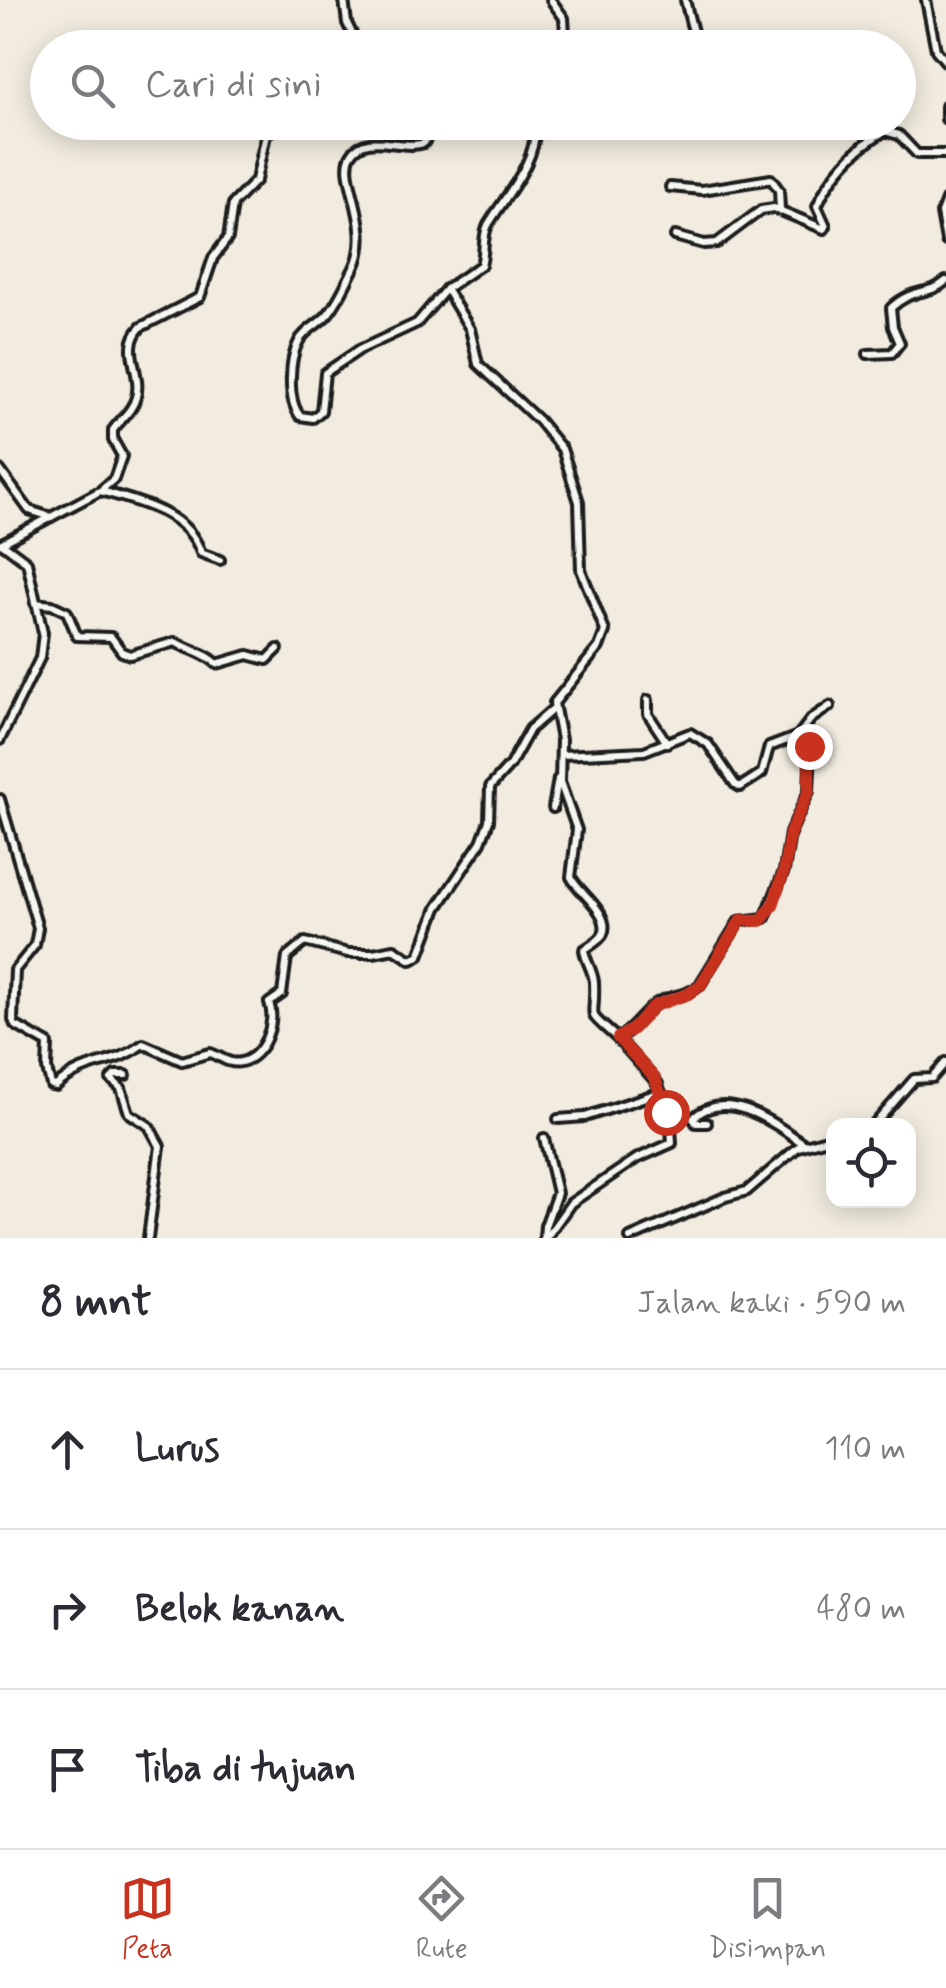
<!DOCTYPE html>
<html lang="id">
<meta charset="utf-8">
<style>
:root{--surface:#fff;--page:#f2f2f3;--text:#2b2b33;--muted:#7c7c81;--line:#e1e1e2;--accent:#c8321e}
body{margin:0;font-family:Mynerve,sans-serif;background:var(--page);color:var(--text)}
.controls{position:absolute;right:30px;bottom:30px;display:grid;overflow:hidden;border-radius:20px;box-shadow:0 5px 25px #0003}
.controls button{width:90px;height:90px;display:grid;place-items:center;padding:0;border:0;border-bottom:2px solid var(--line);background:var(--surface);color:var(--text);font:50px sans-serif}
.stop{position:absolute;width:30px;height:30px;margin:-22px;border:8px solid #c8321e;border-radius:50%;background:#fff}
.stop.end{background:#c8321e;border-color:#fff;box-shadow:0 2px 10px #0008}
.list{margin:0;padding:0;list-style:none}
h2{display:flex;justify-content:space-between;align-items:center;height:130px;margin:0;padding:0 40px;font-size:42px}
h2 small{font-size:32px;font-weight:400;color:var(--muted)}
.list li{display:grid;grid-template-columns:65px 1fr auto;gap:30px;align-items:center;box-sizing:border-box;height:160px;padding:0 40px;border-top:2px solid var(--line)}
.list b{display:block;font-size:38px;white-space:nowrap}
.list em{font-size:32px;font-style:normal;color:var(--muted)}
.icon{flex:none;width:55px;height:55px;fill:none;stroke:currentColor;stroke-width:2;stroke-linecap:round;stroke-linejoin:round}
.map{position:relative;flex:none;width:946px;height:1238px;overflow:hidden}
.search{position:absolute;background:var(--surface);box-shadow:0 5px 25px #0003;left:30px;right:30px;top:30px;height:110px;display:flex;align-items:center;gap:25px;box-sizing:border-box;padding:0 35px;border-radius:55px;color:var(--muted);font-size:38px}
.sheet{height:610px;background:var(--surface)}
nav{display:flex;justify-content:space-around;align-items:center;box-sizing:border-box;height:140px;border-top:2px solid var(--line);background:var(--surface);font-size:28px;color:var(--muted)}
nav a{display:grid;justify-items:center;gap:5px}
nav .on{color:var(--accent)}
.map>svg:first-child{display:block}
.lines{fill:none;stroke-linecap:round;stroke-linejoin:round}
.minor-casing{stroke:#1c1c1c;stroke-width:14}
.minor{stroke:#f6f6f2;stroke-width:6}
.route{stroke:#c8321e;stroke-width:12}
</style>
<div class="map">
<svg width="946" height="1238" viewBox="0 0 946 1238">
<rect width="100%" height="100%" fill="#f2ece0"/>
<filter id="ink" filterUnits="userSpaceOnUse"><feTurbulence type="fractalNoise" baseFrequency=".01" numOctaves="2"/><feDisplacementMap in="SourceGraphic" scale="20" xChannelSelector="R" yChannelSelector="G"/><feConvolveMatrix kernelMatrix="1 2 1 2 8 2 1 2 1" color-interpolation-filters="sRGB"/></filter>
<g filter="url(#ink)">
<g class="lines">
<defs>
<g id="minor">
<polyline points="344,0 347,23 359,48"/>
<polyline points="551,0 564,18 566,48"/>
<polyline points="685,0 697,48"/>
<polyline points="926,0 936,50 946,62"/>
<polyline points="946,106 946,119"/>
<path d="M436 122 424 143C402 151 365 130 351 155 338 177 375 226 354 268 346 283 338 303 327 315 318 325 305 330 299 341 289 359 287 400 300 416L313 418 321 411 325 373 359 350 417 323 446 289 481 265C485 252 482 237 488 225 505 196 541 158 534 122"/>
<polyline points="670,187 702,190 771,179 779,190 780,209"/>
<polyline points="946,200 941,213 946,241"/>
<path d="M675 236 704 244 717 243 761 210 774 208 824 229 826 226 817 206C830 176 856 147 885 131L899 135 917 154H946"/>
<path d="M446 289 470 329 478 364 538 420 562 449 579 502 581 570 605 631 599 647 554 703 561 740 560 782 577 830 571 877C578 892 612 914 603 934 600 941 589 946 584 950 586 962 593 971 594 982 596 1025 583 1007 618 1039"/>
<path d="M868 354 892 353 900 343 893 327 891 308C913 287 929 296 946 281"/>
<polyline points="0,470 29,510 51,517"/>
<path d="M101 491C138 502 188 512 201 553L220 560"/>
<path d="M0 544 100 491 114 479 122 456 113 440V430C121 419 133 410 136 397 143 372 120 349 141 327L200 297 213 258 228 238 233 204 256 180 266 135 281 122"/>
<path d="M35 603 52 605 67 612 77 636 111 637 122 652 130 655 175 642C188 649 208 654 217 664L248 655 267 660 278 649"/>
<polyline points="648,700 648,714 667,743"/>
<polyline points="0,740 40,658 43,633 27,562 3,544"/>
<polyline points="561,755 644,751 690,733 708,744 735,784 740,787 762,773 769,747 798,736 811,719 830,706"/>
<path d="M0 799 38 928 35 945 15 970 13 1020 15 1025 48 1044 47 1069 51 1085 56 1086C88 1058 114 1067 143 1044L182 1061 210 1053C220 1056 229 1065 241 1062 264 1057 277 1022 269 1003L282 994 287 957 305 942 348 953H373L394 949 411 960 419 956 437 908 481 842 489 821 490 787 510 765 530 729 553 709"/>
<polyline points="553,808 558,779"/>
<polyline points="126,1075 115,1075 111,1079 121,1088 129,1113 149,1126 160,1146 148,1238"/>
<polyline points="558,1119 585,1117 661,1092"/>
<path d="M707 1123H696L693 1118C727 1087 774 1123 804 1144"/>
<polyline points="873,1126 914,1079 932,1078 946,1062"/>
<polyline points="544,1138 557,1193 545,1226 544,1237"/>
<path d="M546 1238 571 1203 636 1159 672 1143 671 1127 658 1084 618 1039C633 1029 641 1016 654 1005 667 995 686 997 699 986L739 921 765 918 784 871 790 833 809 791 811 750 799 735"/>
<polyline points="630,1238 725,1197 747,1191 798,1147 834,1137"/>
</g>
</defs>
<use href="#minor" class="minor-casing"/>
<use href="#minor" class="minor"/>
</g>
</g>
<g class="lines" filter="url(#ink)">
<polyline class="route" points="666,1112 655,1078 618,1038 633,1029 654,1006 688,994 700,986 741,920 761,921 773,905 784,871 790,833 809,791 809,746"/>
</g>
</svg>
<div class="controls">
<button><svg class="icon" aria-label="locate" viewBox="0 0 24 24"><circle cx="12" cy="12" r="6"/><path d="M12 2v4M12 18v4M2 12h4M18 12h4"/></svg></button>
</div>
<div class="stop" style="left:666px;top:1112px"></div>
<div class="stop end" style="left:809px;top:746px"></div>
<div class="search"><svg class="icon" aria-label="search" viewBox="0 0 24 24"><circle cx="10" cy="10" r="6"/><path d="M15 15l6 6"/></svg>Cari di sini</div>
</div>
<section class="sheet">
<h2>8 mnt<small>Jalan kaki · 590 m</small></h2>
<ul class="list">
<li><svg class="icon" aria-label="ahead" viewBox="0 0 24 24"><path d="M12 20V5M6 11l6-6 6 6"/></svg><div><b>Lurus</b></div><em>110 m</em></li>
<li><svg class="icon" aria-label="right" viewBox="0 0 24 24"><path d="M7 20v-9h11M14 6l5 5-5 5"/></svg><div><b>Belok kanan</b></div><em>480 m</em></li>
<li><svg class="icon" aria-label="arrive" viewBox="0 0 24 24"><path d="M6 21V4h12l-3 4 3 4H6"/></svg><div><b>Tiba di tujuan</b></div></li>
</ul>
</section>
<nav>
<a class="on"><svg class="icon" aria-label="map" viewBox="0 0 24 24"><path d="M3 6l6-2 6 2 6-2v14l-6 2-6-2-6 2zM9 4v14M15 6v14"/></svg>Peta</a>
<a><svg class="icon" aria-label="directions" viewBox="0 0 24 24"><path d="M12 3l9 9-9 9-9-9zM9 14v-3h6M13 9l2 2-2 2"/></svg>Rute</a>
<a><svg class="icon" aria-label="saved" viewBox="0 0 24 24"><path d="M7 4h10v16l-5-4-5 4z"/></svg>Disimpan</a>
</nav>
